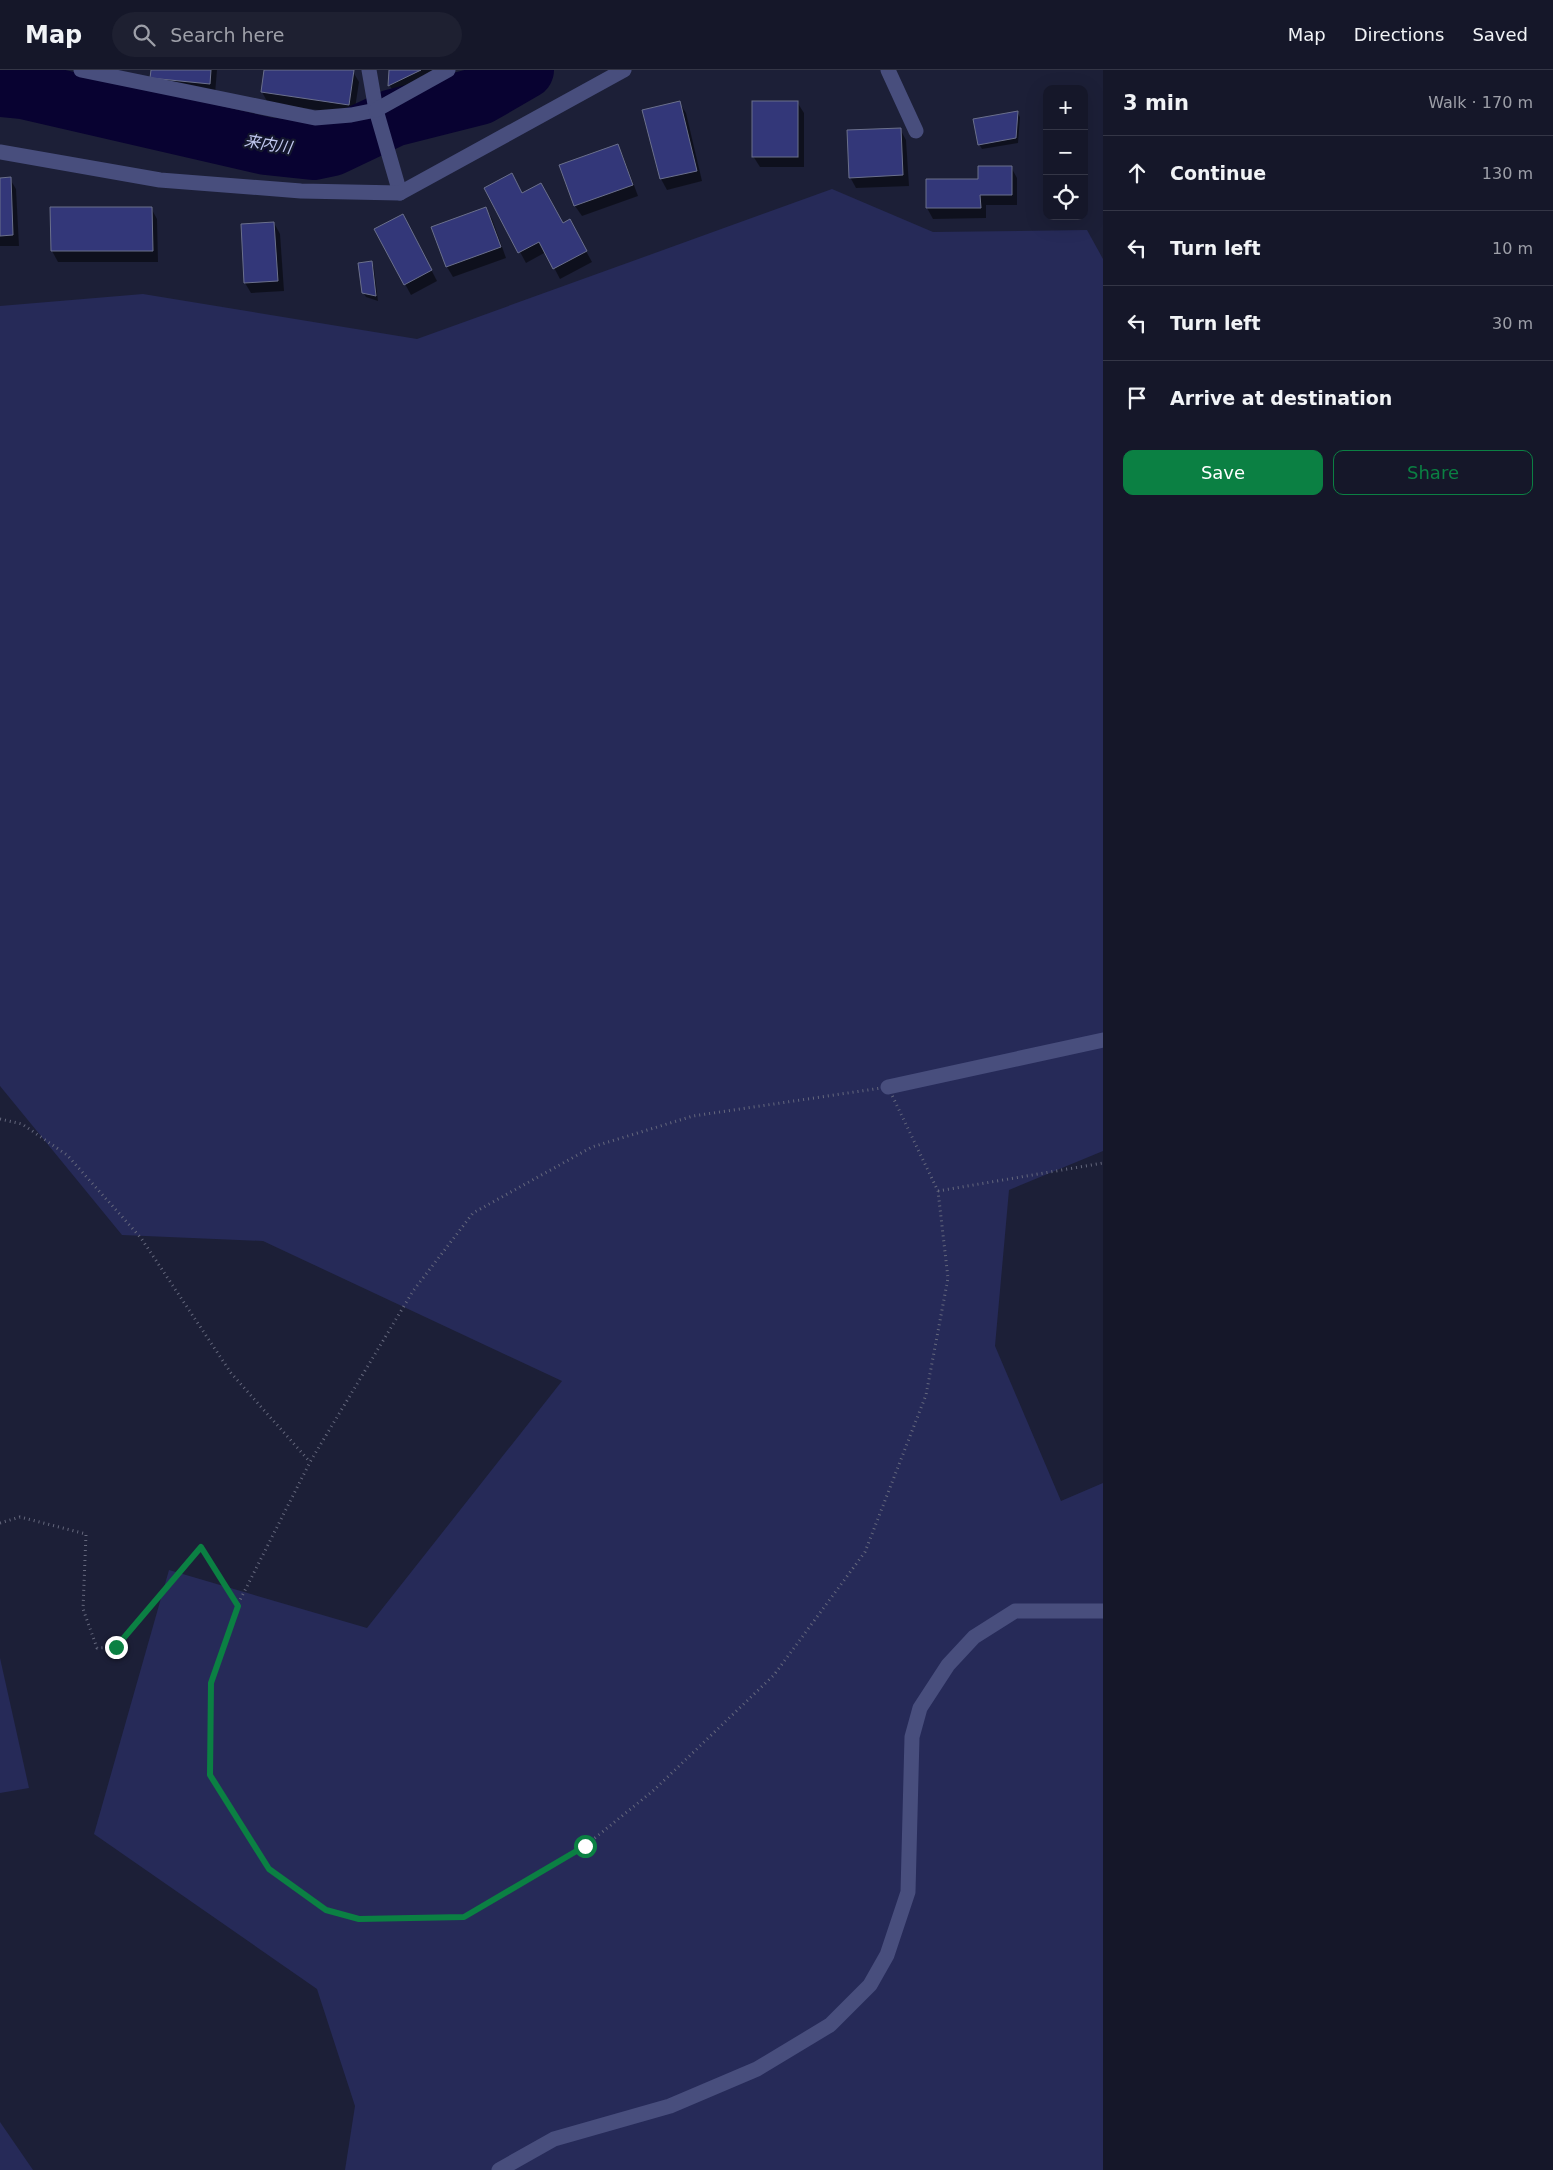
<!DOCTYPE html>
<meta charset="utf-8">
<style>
:root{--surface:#151729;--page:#1e2031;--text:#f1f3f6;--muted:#9d9fa8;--line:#343646;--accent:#0b8043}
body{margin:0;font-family:"DejaVu Sans","Noto Sans JP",sans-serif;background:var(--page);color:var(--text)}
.controls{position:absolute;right:15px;top:15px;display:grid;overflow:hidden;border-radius:10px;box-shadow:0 5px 20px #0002}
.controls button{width:45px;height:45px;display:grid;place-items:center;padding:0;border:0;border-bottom:1px solid var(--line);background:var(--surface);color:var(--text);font:25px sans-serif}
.stop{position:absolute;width:15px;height:15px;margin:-11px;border:4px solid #0b8043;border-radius:50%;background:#fff}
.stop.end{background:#0b8043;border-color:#fff;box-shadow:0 1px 5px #0008}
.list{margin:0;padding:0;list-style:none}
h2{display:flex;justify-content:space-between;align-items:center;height:65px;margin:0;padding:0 20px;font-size:21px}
h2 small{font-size:16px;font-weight:400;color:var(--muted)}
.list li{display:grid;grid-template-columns:32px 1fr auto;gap:15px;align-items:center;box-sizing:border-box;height:75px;padding:0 20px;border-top:1px solid var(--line)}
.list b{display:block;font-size:19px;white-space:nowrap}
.list em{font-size:16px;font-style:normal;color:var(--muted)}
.actions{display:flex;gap:10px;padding:15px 20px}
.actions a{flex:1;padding:11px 0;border:1px solid var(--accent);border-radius:10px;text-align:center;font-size:18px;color:var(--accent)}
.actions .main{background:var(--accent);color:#fff}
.icon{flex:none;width:28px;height:28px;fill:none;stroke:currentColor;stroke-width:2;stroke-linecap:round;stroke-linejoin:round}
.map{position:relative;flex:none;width:1103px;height:2100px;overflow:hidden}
header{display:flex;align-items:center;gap:30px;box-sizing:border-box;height:70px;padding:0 25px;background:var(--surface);border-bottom:1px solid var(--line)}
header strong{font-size:24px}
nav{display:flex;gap:28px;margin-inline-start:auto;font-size:18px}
.search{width:350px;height:45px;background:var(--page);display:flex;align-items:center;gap:12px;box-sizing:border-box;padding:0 18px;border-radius:28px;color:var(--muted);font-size:19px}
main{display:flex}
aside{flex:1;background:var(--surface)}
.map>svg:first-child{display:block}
.green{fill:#262a58}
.shadow{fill:#0007}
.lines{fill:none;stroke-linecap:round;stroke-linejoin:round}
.river{stroke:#080231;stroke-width:58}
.building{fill:#333779;stroke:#6b708c}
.path{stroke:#65687d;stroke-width:3;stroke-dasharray:1 4;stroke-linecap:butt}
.lane{stroke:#484e7d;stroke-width:15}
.street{stroke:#484e7d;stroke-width:15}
.route{stroke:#0b8043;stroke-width:6}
.labels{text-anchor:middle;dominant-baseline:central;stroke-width:4.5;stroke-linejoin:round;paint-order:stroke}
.water-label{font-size:16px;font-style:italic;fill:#c0c7ef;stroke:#13162c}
</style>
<header>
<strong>Map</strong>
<div class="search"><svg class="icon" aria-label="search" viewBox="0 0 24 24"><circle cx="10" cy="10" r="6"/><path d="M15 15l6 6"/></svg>Search here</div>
<nav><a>Map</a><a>Directions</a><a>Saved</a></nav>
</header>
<main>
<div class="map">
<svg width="1103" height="2100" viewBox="0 0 1103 2100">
<rect width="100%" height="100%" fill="#1c1f37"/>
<g class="green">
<polygon points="832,119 933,162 1087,160 1103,189 1103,1081 1009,1120 995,1276 1061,1431 1103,1413 1103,2100 345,2100 355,2036 317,1919 94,1764 169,1500 367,1558 562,1311 263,1171 122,1165 0,1016 0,236 143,224 417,269"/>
<polygon points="0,1588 29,1718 0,1723"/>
<polygon points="0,2052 33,2100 0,2100"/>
</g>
<g class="shadow">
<polygon points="152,0 217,0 215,24 158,19"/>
<polygon points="265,0 352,0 359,12 354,45 268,33 262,22"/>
<polygon points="390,0 444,0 396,26 390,16"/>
<polygon points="679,32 686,43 702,111 667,120 661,109 644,41"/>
<polygon points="797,32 804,43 804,97 760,97 753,86"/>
<polygon points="1017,42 1020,47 1018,73 982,79 979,74"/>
<polygon points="900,59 906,70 909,116 856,118 850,107"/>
<polygon points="617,75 623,86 638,126 582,146 575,136 561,96"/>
<polygon points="1011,97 1017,108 1017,135 986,135 986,148 933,149 927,138 927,110 979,110"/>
<polygon points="0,109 10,109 16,119 19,176 0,176"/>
<polygon points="486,119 575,161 592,192 560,209 546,182 526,193"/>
<polygon points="151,138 157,149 158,192 58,192 52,181"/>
<polygon points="486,139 492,149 506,188 453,207 447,197 433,158"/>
<polygon points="274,153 280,164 284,221 251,223 245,213"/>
<polygon points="409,157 437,211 411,225 405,214"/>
<polygon points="371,192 374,198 378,231 366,227 363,222"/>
</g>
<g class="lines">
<polyline class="river" points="0,18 23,20 266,76 313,81 332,77 393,48 480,26 525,0"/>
</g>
<g class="building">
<polygon points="151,0 211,0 210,14 150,8"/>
<polygon points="264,0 354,0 349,35 261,22"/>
<polygon points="389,0 421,0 388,16"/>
<polygon points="680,31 697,101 660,109 642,40"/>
<rect x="752" y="31" width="46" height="56"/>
<polygon points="1018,41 1016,68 978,75 973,49"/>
<polygon points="901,58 903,105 849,108 847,60"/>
<polygon points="618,74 633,115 574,136 559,95"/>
<polygon points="978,96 1012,96 1012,125 980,125 981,138 926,138 926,109 978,109"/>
<polygon points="512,103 522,123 541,113 563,153 570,149 587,181 553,199 539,172 518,183 484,118"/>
<polygon points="11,107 13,165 0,166 0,108"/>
<polygon points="50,137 152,137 153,181 51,181"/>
<polygon points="486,137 501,177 446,197 431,157"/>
<polygon points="403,144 432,200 404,215 374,159"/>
<polygon points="274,152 278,211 244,213 241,154"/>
<polygon points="372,191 376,226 362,223 358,193"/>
</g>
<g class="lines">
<g class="path">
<polygon points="888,1017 938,1121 948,1208 926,1325 865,1482 774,1605 654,1720 585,1776 464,1847 359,1849 326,1840 269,1799 210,1705 211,1613 237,1536 310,1392 413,1221 473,1143 592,1077 693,1046"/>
<polyline points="0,1049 22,1054 67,1085 141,1168 231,1303 310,1392"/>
<polyline points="938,1121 1103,1093"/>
<polyline points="0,1453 20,1447 86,1464 83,1539 97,1578 116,1577 201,1477 237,1536"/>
</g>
<polyline class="lane" points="81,0 315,48 351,45 376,40"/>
<g class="street">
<polyline points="369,0 376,40 400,123"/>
<polyline points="888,0 916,61"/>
<polyline points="376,40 448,0"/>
<polyline points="0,82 160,110 301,121 400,123 624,0"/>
<polyline points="888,1017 1103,970"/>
<polyline points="499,2100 554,2069 670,2036 757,1999 830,1955 870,1915 887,1885 908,1822 912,1667 920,1638 948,1595 974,1567 1015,1541 1103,1541"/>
</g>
</g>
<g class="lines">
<polyline class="route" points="116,1577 201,1477 238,1536 211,1613 210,1705 269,1799 326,1840 359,1849 464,1847 585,1776"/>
</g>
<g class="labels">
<g class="water-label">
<text transform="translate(268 74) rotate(9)">来内川</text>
</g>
</g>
</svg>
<div class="controls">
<button>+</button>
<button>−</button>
<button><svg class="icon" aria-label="locate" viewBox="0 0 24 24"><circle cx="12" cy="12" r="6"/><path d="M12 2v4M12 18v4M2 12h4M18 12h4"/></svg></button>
</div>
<div class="stop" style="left:585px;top:1776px"></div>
<div class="stop end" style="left:116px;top:1577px"></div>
</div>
<aside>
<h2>3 min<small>Walk · 170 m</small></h2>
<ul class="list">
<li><svg class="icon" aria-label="ahead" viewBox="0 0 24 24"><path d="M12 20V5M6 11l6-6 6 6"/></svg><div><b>Continue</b></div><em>130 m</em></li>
<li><svg class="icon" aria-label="left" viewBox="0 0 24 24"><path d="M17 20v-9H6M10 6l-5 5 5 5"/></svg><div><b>Turn left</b></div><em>10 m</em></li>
<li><svg class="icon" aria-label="left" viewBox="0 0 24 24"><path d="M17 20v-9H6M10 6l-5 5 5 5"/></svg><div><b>Turn left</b></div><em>30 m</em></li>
<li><svg class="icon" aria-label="arrive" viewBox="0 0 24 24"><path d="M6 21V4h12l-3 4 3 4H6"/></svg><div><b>Arrive at destination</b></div></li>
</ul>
<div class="actions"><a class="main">Save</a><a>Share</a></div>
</aside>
</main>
